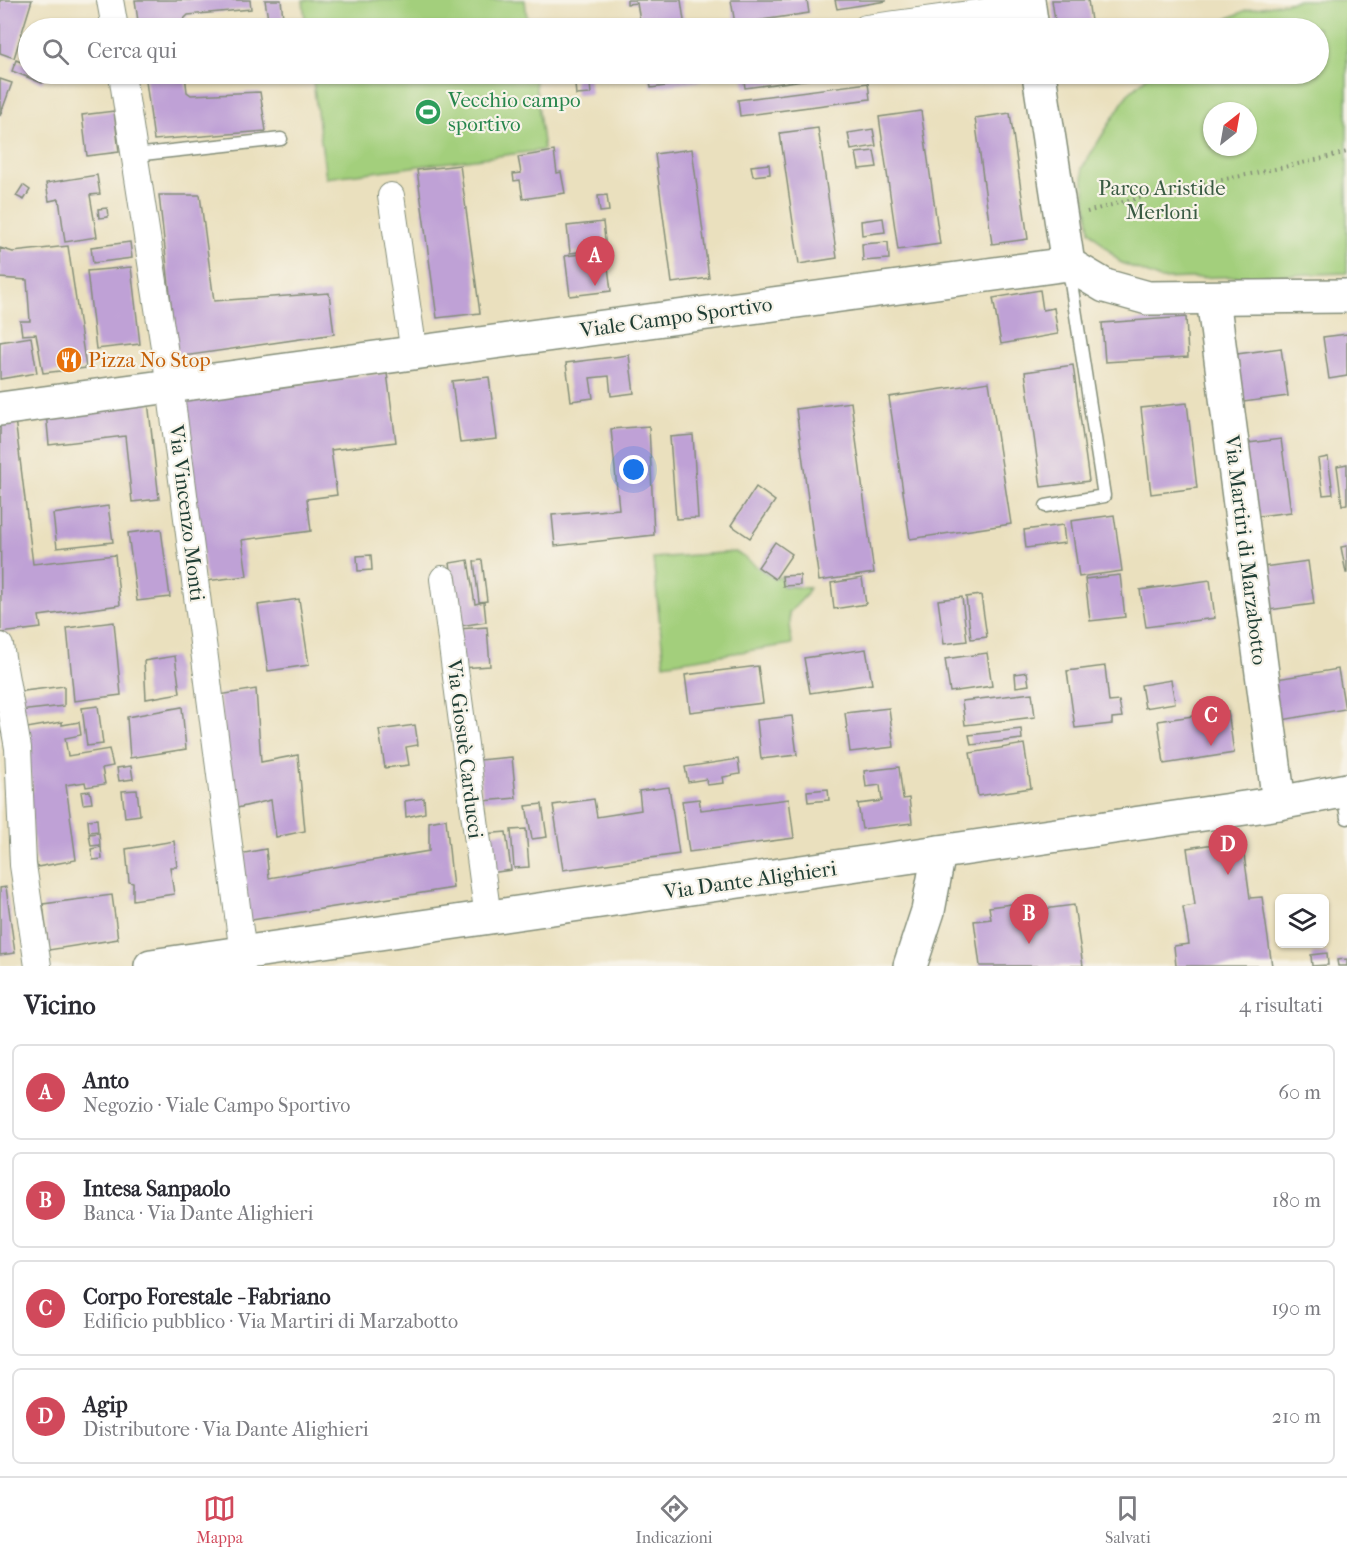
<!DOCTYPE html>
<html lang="it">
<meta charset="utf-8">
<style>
:root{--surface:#fff;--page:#f7f7f7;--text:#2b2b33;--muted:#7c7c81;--line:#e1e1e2;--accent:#d1495b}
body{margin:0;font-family:"IM FELL French Canon",serif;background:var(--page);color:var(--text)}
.controls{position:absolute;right:18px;bottom:18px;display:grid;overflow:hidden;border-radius:9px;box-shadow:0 2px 4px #0004}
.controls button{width:54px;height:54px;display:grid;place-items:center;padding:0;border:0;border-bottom:2px solid var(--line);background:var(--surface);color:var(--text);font:30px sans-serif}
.compass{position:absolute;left:1203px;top:102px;width:54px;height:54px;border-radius:50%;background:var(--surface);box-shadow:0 2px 4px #0004;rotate:31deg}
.you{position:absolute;left:634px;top:470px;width:21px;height:21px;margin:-15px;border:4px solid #fff;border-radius:50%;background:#1a73e8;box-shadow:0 0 0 9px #1a73e833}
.badge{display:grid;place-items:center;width:39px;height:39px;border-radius:50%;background:var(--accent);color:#fff;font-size:20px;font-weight:700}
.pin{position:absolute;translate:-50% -50px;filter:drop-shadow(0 2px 3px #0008)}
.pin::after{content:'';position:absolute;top:32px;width:21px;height:18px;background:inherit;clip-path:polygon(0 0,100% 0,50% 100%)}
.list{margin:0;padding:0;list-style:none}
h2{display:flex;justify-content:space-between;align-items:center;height:78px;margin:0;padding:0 24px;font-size:26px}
h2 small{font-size:20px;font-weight:400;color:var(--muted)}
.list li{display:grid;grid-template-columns:39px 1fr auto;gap:18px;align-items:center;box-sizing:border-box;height:96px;margin:0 12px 12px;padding:0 12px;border:2px solid var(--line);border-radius:9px}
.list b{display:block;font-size:22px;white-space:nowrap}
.list p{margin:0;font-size:20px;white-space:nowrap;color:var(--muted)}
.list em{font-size:20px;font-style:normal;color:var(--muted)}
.icon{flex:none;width:33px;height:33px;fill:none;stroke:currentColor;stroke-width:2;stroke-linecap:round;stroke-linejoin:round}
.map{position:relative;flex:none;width:1347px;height:966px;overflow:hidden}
.search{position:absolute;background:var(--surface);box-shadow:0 2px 4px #0004;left:18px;right:18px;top:18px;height:66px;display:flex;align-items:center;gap:15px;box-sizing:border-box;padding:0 21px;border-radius:33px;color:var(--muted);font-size:22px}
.sheet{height:510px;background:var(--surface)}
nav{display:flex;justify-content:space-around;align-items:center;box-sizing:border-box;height:84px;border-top:2px solid var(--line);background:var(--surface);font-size:16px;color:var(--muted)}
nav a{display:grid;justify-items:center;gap:3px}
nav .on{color:var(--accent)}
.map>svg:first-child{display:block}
.green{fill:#a3cf7c;stroke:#618658;stroke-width:1.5;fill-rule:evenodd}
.building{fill:#bfa1d6}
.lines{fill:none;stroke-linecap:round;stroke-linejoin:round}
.lane-casing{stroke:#848e79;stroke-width:15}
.street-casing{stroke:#848e79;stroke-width:28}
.secondary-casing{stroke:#848e79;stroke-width:36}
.path{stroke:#848e79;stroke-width:4;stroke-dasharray:1.5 4.5;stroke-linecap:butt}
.lane{stroke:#fff;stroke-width:12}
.street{stroke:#fff;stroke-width:26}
.secondary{stroke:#fff;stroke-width:33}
.labels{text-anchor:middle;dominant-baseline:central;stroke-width:4.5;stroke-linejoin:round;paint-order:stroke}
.leisure-label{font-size:21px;fill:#27864d;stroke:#f7f3e8;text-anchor:start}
.park-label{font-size:21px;fill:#395a42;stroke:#f7f3e8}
.street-label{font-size:21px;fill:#1f3d34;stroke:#f7f3e8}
.food-label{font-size:21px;fill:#c56008;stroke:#f7f3e8;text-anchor:start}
</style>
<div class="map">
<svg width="1347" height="966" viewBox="0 0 1347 966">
<rect width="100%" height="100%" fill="#f7f3e8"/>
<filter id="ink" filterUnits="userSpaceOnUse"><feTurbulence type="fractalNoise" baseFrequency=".0167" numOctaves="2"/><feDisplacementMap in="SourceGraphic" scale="12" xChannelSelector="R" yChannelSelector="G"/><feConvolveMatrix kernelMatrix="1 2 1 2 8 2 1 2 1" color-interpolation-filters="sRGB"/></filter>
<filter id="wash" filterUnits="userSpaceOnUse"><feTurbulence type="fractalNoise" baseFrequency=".008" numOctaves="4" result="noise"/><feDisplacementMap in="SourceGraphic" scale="24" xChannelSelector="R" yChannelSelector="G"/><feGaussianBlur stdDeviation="1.35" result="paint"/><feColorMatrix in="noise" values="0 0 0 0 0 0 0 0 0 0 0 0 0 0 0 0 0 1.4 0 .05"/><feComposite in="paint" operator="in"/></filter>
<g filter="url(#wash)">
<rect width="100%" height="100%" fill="#eae0be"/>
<g class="green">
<polygon points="303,0 525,0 528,28 306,28"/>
<path d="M1299 0H1347V273L1160 279 1120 262 1090 231 1082 168 1127 95 1150 74H1318V28H1209L1246 10ZM1212 111H1248V147H1212Z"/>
<polygon points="312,74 534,74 544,150 326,178"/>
<polygon points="736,552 775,579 782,576 783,586 809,588 806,595 789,613 792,644 664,664 653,558"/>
</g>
<g id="blocks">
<g class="building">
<polygon points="0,0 32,0 14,58 0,53"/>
<polygon points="135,0 250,0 251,9 188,15 178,25 179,28 139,28"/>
<polygon points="265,0 281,0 284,26 269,26"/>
<polygon points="627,0 681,0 685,28 646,28 646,25 641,26 637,3 627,4"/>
<polygon points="731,0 807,0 809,13 735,24"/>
<polygon points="835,0 886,0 886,1 837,9"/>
<polygon points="1052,0 1088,0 1092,28 1056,28"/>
<polygon points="1007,11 1009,28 902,28"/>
<polygon points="16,60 28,65 28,74 46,74 42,83 12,71"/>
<polygon points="145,74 185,74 187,92 191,95 260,92 266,131 154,140"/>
<polygon points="574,74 589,74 591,94 576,95"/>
<polygon points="649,74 701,74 702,81 651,88"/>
<polygon points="743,74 840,74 840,75 745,88"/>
<polygon points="0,79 12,83 0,116"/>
<polygon points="868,83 870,99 740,116 738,100"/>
<polygon points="114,111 119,152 87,156 82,115"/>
<polygon points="921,111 940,244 898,250 879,117"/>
<polygon points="1010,113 1028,239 992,244 975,118"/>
<polygon points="818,128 837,258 799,264 780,133"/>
<polygon points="873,129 876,146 851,150 848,133"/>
<polygon points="692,149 709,278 672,283 655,154"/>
<polygon points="554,151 557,173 561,172 565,193 523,199 520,180 514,181 513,174 521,173 518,157"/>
<polygon points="874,151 877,167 859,169 856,153"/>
<polygon points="769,164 770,174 753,176 751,166"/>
<polygon points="460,165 480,313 437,318 417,170"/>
<polygon points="97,175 100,194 90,195 97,237 65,242 59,199 49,201 46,183"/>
<polygon points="23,185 30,190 24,200 16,196"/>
<polygon points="159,195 200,195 214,301 329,293 334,334 177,357"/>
<polygon points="607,195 609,211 600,212 598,196"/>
<polygon points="107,208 108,217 99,218 98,209"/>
<polygon points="883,218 885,232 862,235 861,221"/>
<polygon points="603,222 606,249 570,253 567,226"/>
<polygon points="130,242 132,258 93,263 91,247"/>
<polygon points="888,242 889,259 863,261 862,244"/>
<polygon points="68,246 86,368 43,373 36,334 22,335 20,321 30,321 27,280 0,278 0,248 13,252"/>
<polygon points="606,251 611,291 570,296 565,256"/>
<polygon points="131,267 140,344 96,349 87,271"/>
<polygon points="1040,290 1043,310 1054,308 1058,334 1001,344 993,298"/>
<polygon points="1186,317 1188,357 1105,362 1102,323"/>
<polygon points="1347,334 1347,376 1329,379 1323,337"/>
<polygon points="31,337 37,373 0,379 0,342"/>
<polygon points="1281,348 1288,396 1236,403 1230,355"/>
<polygon points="629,355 634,393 611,396 609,376 590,378 593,398 571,401 566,363"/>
<polygon points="1073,365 1089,481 1041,487 1025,372"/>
<polygon points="387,373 396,442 331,450 337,495 307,499 311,531 242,540 247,576 206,581 183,398"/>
<polygon points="489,377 497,439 460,443 452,381"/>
<polygon points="989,382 1011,524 910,539 889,397"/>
<polygon points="148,401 159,499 132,502 125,436 49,445 46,412"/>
<polygon points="851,402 874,573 819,581 796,409"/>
<polygon points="1187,403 1197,488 1151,494 1141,408"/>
<polygon points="15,419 33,564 115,555 120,605 39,616 41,628 1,633 0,421"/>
<polygon points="649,426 654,535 555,546 552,515 619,509 611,429"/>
<polygon points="693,435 698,518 676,519 670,437"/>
<polygon points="1281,439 1291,512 1251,517 1240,444"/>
<polygon points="1328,457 1333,494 1323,495 1318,459"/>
<polygon points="1347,464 1347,504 1342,505 1337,466"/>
<polygon points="756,487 775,501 750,538 731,525"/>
<polygon points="108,506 113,542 57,548 53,514"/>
<polygon points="1114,515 1122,571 1079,577 1071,521"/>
<polygon points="1063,525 1065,543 1026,548 1024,530"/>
<polygon points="161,529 170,597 137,601 128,533"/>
<polygon points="775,542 792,554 775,579 758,567"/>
<polygon points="1347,546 1347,573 1346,573 1341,547"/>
<polygon points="371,555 372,570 358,571 357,556"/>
<polygon points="468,560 475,604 484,602 486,622 460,626 450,563"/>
<polygon points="482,560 487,601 479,602 474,561"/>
<polygon points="1308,561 1314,604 1269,610 1263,567"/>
<polygon points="800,575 800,585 783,586 782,576"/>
<polygon points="1120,575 1125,617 1090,621 1085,579"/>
<polygon points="862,578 866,604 834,609 831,583"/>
<polygon points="1210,580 1215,618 1146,627 1140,590"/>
<polygon points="981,595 987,637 971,639 966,597"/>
<polygon points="962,597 967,641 944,644 938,600"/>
<polygon points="299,599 309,665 268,671 258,605"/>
<polygon points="114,622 121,695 74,701 67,628"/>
<polygon points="487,627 490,666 461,668 458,629"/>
<polygon points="866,649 872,684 810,693 804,658"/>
<polygon points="987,653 992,686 950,692 945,659"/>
<polygon points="175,656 180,693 146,699 144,661"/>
<polygon points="758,666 763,703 690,712 685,675"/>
<polygon points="1105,666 1109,702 1119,701 1122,717 1112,718 1112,724 1075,728 1067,671"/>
<polygon points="1338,669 1345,709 1271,722 1264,681"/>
<polygon points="1027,672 1029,685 1016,687 1015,674"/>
<polygon points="1171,680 1175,703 1145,708 1141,685"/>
<polygon points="64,686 64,706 19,711 16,692"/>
<polygon points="256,689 261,762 298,755 305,831 276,837 271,800 233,809 219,695"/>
<polygon points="1032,693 1035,717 965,725 962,701"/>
<polygon points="98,706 103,744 87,746 82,708"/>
<polygon points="182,707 186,749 130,758 127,717"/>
<polygon points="889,708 894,747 850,752 845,713"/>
<polygon points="1228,711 1234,753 1164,764 1158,721"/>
<polygon points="792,716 797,755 761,759 757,720"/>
<polygon points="62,722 62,725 79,722 81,735 65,738 68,756 109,749 113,766 102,768 105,784 86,787 85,782 66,785 76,860 37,867 27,792 33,791 21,729"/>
<polygon points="415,725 418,745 406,747 409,765 385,768 379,730"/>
<polygon points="1021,729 1022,739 971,745 969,735"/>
<polygon points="1024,744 1031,788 978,796 970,753"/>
<polygon points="512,757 516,798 483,801 479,760"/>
<polygon points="738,759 740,774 723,777 724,783 707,785 706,779 688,782 685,767"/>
<polygon points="131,766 133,779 119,781 117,768"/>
<polygon points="899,767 903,799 909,798 912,823 862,829 858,804 882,801 880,785 866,787 864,771"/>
<polygon points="669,787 679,854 563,870 553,805 594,799 597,817 641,810 639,791"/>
<polygon points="828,789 829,800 808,802 807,791"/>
<polygon points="137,790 140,815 125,817 122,791"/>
<polygon points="90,791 92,803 83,804 81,792"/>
<polygon points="424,798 425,813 406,817 405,801"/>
<polygon points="699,799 701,810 789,799 794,838 689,852 682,801"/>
<polygon points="542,804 547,837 532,839 526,806"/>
<polygon points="97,819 98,831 89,832 88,820"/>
<polygon points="446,819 453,888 246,921 239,854 266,849 269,878 429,851 429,822"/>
<polygon points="526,829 529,867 514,868 511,830"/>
<polygon points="506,832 511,870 490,873 484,834"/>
<polygon points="99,833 100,845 91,846 89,834"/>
<polygon points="1242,840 1250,898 1262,897 1272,966 1176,966 1174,946 1189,944 1183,907 1195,905 1187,848"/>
<polygon points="174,841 177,867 170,867 174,894 133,900 133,883 129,882 126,849"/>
<polygon points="101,847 102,859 93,860 91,849"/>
<polygon points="6,887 15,953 0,955 0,888"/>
<polygon points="112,895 118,939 49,950 43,904"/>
<polygon points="1042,900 1044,909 1074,905 1083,966 980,966 974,921 991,919 989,907"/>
<polygon points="1327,953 1328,965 1312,966 1311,955"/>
<polygon points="1347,959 1347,966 1338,966 1337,960"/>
</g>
</g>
</g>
<g filter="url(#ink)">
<use href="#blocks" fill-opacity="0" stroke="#848e79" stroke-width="1.5"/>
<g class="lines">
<defs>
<g id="lane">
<polyline points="134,155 281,139"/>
<polyline points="1046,506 1104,496 1069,270"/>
<polyline points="1343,793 1347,818"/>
</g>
<g id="street">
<polyline points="110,0 115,28"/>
<polyline points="866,28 1029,6"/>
<polyline points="122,74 170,386 243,954"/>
<polyline points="391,196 414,353"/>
<polyline points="443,579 488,918"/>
<polyline points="0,646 18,748 23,865 38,966"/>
</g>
<g id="secondary">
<polyline points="1028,0 1032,28"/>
<polyline points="1039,74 1068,264"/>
<polyline points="1213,298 1279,803"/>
<polyline points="0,409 1068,264 1105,286 1148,298 1347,296"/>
<polyline points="151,966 1279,803 1347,790"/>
<polyline points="910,966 928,911 939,852"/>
</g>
</defs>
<use href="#lane" class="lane-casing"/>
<use href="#street" class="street-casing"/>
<use href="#secondary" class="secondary-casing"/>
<path class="path" d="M1087 212C1173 186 1261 175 1347 152"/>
<use href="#lane" class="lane"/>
<use href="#street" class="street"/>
<use href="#secondary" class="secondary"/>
</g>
</g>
<defs>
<symbol id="stadium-disc" viewBox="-11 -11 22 22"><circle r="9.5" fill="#2e9e5b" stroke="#f7f3e8"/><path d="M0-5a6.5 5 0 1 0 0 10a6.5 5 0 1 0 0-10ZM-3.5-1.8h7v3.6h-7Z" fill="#fff"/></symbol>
<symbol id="restaurant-disc" viewBox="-11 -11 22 22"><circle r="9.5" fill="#e8710a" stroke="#f7f3e8"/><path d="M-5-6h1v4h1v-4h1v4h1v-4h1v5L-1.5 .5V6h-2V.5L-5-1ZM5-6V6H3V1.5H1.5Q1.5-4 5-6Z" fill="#fff"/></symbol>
</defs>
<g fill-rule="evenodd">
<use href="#stadium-disc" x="413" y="97" width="30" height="30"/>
<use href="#restaurant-disc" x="54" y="345" width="30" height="30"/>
</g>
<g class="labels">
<g class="leisure-label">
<text x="448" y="100">Vecchio campo<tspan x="448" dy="24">sportivo</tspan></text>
</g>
<g class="park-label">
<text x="1162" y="188">Parco Aristide<tspan x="1162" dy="24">Merloni</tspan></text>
</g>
<g class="street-label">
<text transform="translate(676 317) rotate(-8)">Viale Campo Sportivo</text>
<text transform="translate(187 513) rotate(83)">Via Vincenzo Monti</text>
<text transform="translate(1246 550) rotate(83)">Via Martiri di Marzabotto</text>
<text transform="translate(465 749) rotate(83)">Via Giosuè Carducci</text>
<text transform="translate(750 880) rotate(-8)">Via Dante Alighieri</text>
</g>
<g class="food-label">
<text x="88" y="360">Pizza No Stop</text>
</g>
</g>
</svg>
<div class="controls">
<button><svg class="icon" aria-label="layers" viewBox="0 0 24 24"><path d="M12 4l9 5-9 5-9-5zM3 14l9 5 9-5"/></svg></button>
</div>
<svg class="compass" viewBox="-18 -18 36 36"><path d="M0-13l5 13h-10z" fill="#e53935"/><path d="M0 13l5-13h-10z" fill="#7c7c81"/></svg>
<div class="you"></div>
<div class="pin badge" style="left:595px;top:286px">A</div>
<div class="pin badge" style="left:1029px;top:944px">B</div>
<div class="pin badge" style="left:1211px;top:746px">C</div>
<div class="pin badge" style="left:1228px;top:875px">D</div>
<div class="search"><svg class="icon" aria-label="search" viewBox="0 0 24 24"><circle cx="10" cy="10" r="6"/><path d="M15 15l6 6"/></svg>Cerca qui</div>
</div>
<section class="sheet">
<h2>Vicino<small>4 risultati</small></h2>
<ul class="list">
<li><span class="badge">A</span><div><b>Anto</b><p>Negozio · Viale Campo Sportivo</p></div><em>60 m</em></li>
<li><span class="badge">B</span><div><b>Intesa Sanpaolo</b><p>Banca · Via Dante Alighieri</p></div><em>180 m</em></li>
<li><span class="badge">C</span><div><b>Corpo Forestale - Fabriano</b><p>Edificio pubblico · Via Martiri di Marzabotto</p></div><em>190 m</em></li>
<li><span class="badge">D</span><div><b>Agip</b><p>Distributore · Via Dante Alighieri</p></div><em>210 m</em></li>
</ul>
</section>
<nav>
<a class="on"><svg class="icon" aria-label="map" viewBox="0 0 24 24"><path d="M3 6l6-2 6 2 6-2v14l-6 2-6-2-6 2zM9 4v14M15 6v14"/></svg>Mappa</a>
<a><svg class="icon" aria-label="directions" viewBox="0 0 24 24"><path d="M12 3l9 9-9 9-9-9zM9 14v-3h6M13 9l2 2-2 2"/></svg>Indicazioni</a>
<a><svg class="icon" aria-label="saved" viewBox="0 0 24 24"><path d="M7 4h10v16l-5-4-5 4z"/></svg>Salvati</a>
</nav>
